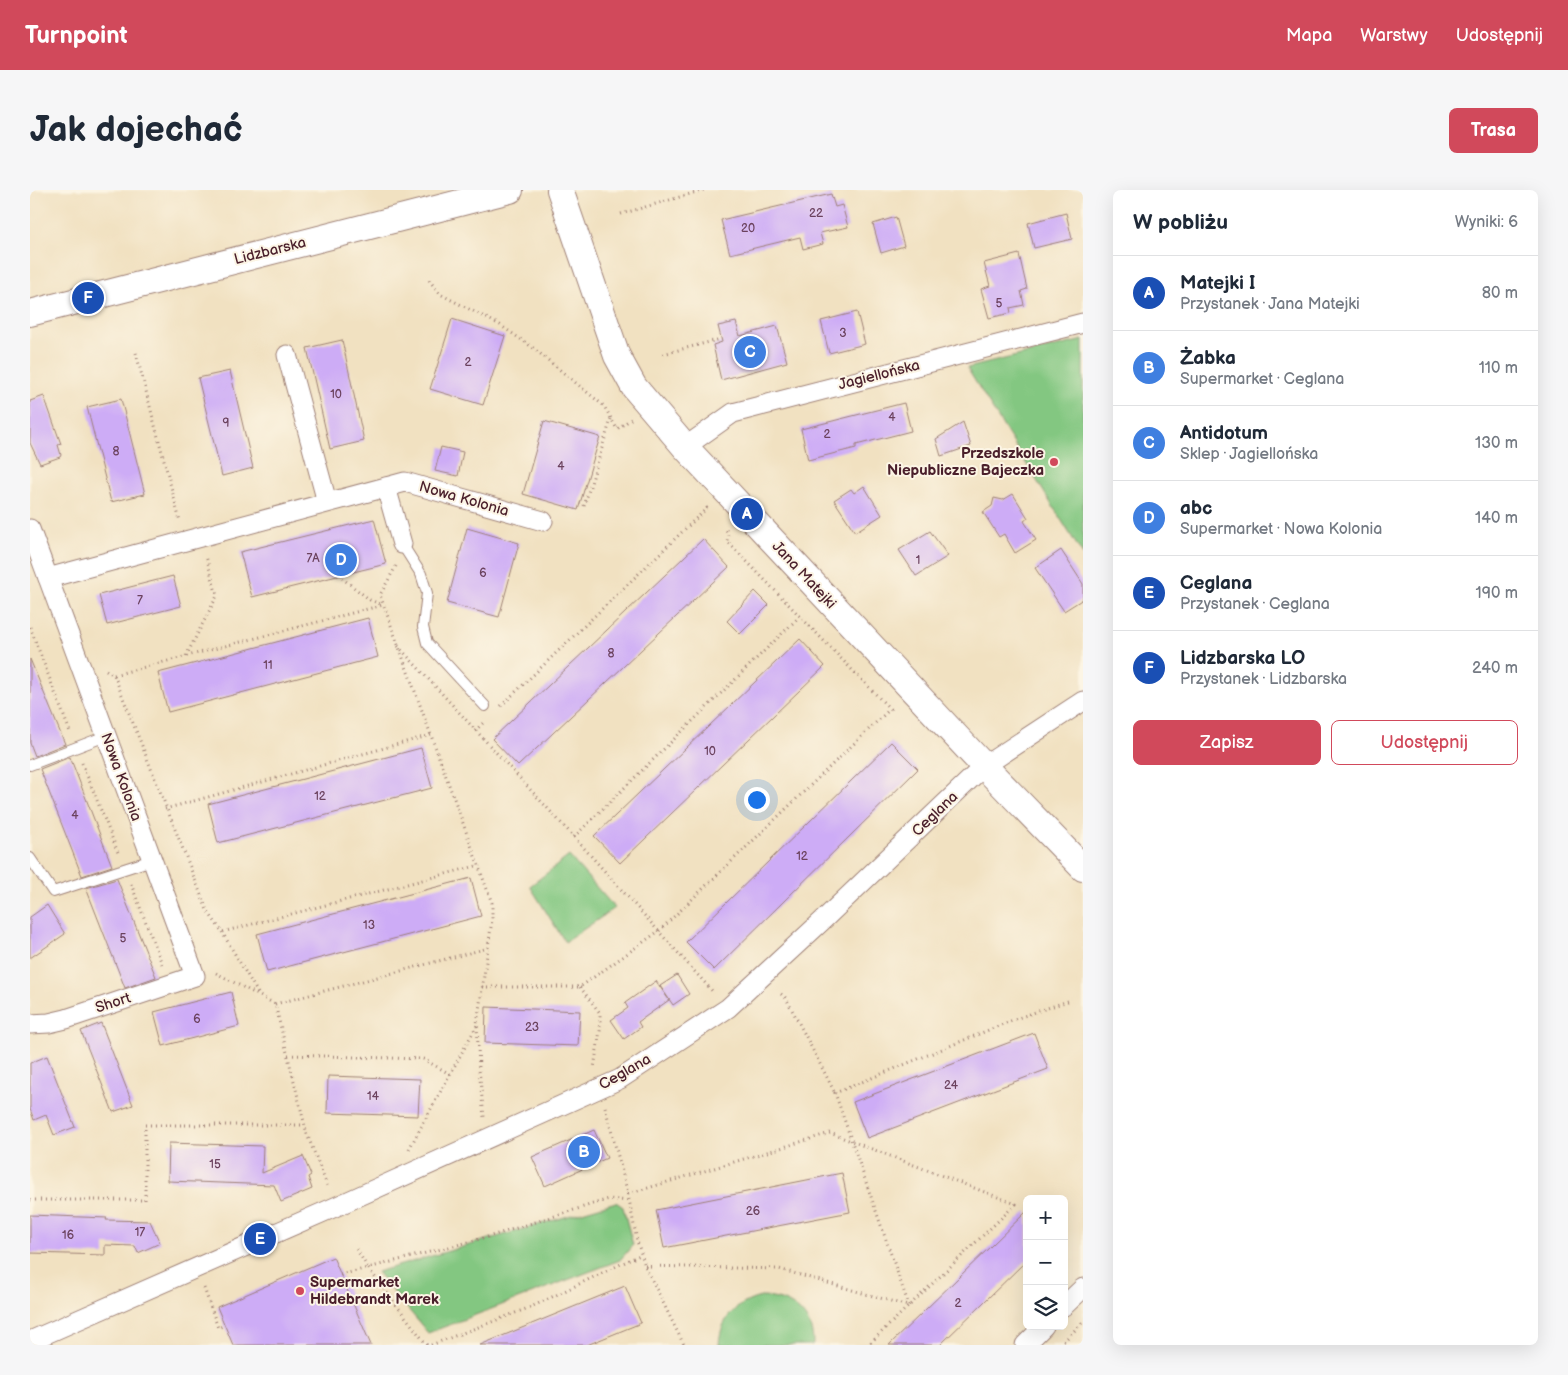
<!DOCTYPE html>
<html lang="pl">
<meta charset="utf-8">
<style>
:root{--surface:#fff;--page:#f6f6f7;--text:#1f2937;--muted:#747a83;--line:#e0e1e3;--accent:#d1495b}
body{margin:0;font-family:"Balsamiq Sans",sans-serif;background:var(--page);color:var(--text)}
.controls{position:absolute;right:15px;bottom:15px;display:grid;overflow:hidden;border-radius:8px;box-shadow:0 5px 20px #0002}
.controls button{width:45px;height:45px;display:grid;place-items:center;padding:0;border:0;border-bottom:1px solid var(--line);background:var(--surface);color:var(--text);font:25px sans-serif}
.you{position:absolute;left:726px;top:609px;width:18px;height:18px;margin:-12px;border:4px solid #fff;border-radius:50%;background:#1a73e8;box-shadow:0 0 0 8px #1a73e833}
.badge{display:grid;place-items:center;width:32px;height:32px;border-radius:50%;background:var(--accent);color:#fff;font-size:16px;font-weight:700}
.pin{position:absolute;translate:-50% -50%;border:2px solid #fff;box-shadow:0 1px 5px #0006}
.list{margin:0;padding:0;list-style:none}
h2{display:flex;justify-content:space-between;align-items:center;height:65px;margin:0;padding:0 20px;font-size:21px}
h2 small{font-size:16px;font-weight:400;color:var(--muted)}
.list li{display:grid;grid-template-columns:32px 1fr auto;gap:15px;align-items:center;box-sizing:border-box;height:75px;padding:0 20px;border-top:1px solid var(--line)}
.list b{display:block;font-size:19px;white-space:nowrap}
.list p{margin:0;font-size:16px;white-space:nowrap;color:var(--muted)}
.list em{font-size:16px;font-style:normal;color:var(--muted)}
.actions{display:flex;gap:10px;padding:15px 20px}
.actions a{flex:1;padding:11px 0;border:1px solid var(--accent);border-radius:8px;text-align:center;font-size:18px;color:var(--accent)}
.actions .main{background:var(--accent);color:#fff}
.icon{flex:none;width:28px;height:28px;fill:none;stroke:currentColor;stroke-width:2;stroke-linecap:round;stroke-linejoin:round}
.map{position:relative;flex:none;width:1053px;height:1155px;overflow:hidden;border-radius:8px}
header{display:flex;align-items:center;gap:30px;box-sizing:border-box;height:70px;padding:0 25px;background:var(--accent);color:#fff}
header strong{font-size:24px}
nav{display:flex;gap:28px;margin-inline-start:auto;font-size:18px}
.intro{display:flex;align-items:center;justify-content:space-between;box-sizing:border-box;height:120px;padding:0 30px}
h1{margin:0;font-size:35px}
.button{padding:12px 22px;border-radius:8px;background:var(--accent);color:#fff;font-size:18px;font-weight:700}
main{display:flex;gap:30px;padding:0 30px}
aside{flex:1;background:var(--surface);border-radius:8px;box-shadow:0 5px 20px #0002}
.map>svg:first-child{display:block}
.green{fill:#83c781;stroke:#667356}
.building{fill:#cdacf6}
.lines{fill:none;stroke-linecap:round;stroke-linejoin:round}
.lane-casing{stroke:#9e8076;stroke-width:12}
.street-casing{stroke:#9e8076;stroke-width:21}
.secondary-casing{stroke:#9e8076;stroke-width:28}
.path{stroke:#9e8076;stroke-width:3;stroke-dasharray:1 4;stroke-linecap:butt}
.lane{stroke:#fff;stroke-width:10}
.street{stroke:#fff;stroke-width:19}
.secondary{stroke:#fff;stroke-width:26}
.poi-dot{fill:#d1495b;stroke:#fcf5e5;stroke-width:2}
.labels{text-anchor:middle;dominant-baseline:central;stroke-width:4;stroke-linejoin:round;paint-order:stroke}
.number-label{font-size:12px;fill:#6b425e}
.street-label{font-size:15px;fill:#4a1f2b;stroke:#fcf5e5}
.poi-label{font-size:15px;font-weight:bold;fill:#4a1f2b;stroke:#fcf5e5;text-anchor:end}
</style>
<header>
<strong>Turnpoint</strong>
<nav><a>Mapa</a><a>Warstwy</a><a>Udostępnij</a></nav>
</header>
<div class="intro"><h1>Jak dojechać</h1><a class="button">Trasa</a></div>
<main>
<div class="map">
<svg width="1053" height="1155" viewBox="0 0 1053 1155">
<rect width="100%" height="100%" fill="#fcf5e5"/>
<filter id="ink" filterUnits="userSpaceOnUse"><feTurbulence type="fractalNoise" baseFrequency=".02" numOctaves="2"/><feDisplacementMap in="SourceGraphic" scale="10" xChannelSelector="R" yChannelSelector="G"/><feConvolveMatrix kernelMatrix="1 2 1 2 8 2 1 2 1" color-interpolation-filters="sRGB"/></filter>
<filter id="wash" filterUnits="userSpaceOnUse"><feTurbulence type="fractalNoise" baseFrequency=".0096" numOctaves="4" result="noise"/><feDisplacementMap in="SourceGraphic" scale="20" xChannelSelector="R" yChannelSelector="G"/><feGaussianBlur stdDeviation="1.12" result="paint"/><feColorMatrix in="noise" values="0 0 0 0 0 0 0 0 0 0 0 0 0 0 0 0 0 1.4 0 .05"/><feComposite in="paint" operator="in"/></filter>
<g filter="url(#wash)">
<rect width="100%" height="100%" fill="#f1e1c1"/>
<g class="green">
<polygon points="1053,150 1053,365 937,178"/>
<polygon points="539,666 585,718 535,752 500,696"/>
<polygon points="586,1012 593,1017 603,1055 590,1070 398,1143 347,1082"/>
<path d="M731 1107C759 1107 784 1124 783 1155H689C690 1129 706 1113 731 1107Z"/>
</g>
<g id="blocks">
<g class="building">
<polygon points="801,4 805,17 812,15 818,37 790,43 793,54 773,59 770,47 700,64 691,30"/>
<polygon points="1036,23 1042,49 1004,58 998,33"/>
<polygon points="866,27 874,56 851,63 843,34"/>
<polygon points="989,64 997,99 991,101 994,115 980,118 981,123 959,128 951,99 960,96 954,73"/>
<polygon points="827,122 835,154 799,163 791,131"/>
<polygon points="422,129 475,146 453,215 400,199"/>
<polygon points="706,132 710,146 747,136 757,172 691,190 683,155 692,152 688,136"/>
<polygon points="312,150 334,251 300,259 277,158"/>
<polygon points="200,181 223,278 192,286 168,188"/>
<polygon points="14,206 31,254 28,255 31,265 30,267 10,274 0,253 0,211"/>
<polygon points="91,209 115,304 81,312 57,217"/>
<polygon points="874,213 881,241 826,255 826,258 778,270 771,239"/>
<polygon points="514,231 570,247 548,320 493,304"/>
<polygon points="933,232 941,256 911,266 906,249"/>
<polygon points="411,257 433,262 428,286 405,281"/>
<polygon points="834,296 852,325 825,342 804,310 821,299 824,303"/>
<polygon points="983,304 998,328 994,331 1006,350 985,363 974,344 969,347 953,322 962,316 964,308 973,310"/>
<polygon points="344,329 356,374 222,407 210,362"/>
<polygon points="437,338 489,353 469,427 417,413"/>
<polygon points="900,341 918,366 886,386 869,360"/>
<polygon points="673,349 699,377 488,576 462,549"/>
<polygon points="1031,360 1053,394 1053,409 1034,421 1005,378"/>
<polygon points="143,386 151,416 77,435 69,405"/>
<polygon points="725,401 739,415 710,444 697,431"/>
<polygon points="338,428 348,467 138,522 128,483"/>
<polygon points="770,449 795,476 590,673 564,646"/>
<polygon points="0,469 35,554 5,566 0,553"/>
<polygon points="861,552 888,579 684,780 656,752"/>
<polygon points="391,558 402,598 188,653 178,614"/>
<polygon points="40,567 82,676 52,686 10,579"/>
<polygon points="441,688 451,726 237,782 227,744"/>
<polygon points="87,689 126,787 95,798 56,698"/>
<polygon points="17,715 35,744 0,768 0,727"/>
<polygon points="647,785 659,804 643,815 630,796"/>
<polygon points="626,791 639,810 608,832 611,837 594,849 581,830 598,818 595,813"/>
<polygon points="201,802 209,836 133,856 124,822"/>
<polygon points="456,817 550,821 548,856 455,853"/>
<polygon points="71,833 103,915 83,922 51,841"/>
<polygon points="1004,843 1018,879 837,948 823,912"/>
<polygon points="17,866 45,937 24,945 16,925 4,930 0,919 0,873"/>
<polygon points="298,886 390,889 388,926 297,923"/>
<polygon points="564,940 577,968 515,996 502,967"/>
<polygon points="139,953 233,956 232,983 273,966 281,985 278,987 282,999 251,1012 244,995 138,991"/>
<polygon points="812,983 820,1022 634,1058 626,1020"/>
<polygon points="997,1021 997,1070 910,1155 859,1155"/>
<polygon points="0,1025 77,1028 76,1030 120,1031 130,1053 108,1063 105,1056 75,1055 75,1065 0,1063"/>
<polygon points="303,1067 341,1155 203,1155 187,1117"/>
<polygon points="595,1096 611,1133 557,1155 450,1155"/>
</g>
</g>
</g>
<g filter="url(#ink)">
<use href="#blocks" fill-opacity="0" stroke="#9e8076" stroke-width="1"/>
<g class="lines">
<defs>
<g id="lane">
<polyline points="372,354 391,384 397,403 393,437 397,453 455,516"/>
<polyline points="0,575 76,546"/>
<polyline points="0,668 23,702 122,670"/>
</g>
<g id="street">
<polyline points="257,165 297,312"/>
<polyline points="655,257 703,223 1053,133"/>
<polyline points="356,297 372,354"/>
<polyline points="0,339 165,786 36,829 19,833 0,834"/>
<polyline points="18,388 375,292 513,331"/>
<polyline points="1034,1116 1053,1098"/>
<polyline points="0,1151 305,1017 590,889 698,818 791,732 954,576 1053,511"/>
<polyline points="995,1155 1014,1136"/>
</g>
<g id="secondary">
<polyline points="530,0 587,166 604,197 655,257 954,576 1053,678"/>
<polyline points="0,123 480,0"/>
</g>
</defs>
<use href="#lane" class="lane-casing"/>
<use href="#street" class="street-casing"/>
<use href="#secondary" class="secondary-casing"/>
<g class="path">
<polyline points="591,24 674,0"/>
<polyline points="399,90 410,104 470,135 502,157 574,216 587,239 601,229"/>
<polyline points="106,163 150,331"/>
<polyline points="633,164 691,149"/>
<polyline points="554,316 581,229"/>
<polyline points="366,376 350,405 462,713 462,730 447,834 449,879 454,927"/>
<polyline points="308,385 340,410 353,415"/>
<polyline points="0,437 40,542"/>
<polyline points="368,456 544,647 684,803"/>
<polyline points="156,466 187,406 176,366"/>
<polyline points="76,480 84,485 177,720 192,742 450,675"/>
<polyline points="84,485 353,415"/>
<polyline points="471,516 677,318 679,320"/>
<polyline points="445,541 453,533"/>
<polyline points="52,573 89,665"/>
<polyline points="135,619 401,545"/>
<polyline points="544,647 769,427"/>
<polyline points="101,694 132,774"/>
<polyline points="192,742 229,805"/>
<polyline points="186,783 245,814 277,944 298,998"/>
<polyline points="452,797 550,797 629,741 860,519 697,351 698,342 696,340"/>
<polyline points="550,797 570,823 570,841 564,878"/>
<polyline points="751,804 756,808 805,903"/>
<polyline points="245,814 458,758"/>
<polyline points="258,865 393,869 420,884"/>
<polyline points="575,917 598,1004 607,1051 615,1076 654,1155"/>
<polyline points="379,959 447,835"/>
<polyline points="598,1004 800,943 986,1014 838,1155"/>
<polyline points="0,1010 115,1010 115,935 275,935"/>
<polyline points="615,1076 749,1079 878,1116"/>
<polyline points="310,1085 338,1078 325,1057"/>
<polyline points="174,1098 188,1138 195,1135"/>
<polyline points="879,1116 805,903 988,828 1038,811"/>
<polyline points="397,1155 338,1078 458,1047 579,1009 599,1011"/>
<polyline points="401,1155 501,1117 612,1064"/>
<polyline points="1030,1155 1053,1132"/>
</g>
<use href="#lane" class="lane"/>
<use href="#street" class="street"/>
<use href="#secondary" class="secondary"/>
</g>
</g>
<g class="poi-dot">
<circle cx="1024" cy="272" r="5"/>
<circle cx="270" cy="1101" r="5"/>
</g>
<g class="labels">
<g class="number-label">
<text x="786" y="23">22</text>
<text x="718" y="38">20</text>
<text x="969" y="113">5</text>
<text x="813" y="143">3</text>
<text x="438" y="172">2</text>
<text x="306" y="204">10</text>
<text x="862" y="227">4</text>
<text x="196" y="233">9</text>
<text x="797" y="244">2</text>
<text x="86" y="261">8</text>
<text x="531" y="276">4</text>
<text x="283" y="368">7A</text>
<text x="888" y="370">1</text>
<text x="453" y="383">6</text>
<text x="110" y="410">7</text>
<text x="581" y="463">8</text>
<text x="238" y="475">11</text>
<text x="680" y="561">10</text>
<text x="290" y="606">12</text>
<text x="45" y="625">4</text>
<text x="772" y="666">12</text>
<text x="339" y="735">13</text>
<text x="93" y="748">5</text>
<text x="167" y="829">6</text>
<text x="502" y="837">23</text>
<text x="921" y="895">24</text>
<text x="343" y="906">14</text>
<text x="185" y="974">15</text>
<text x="723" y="1021">26</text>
<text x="110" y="1042">17</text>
<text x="38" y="1045">16</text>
<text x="928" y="1113">2</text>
</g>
<g class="street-label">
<text transform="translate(240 61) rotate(-14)">Lidzbarska</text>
<text transform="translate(849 185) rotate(-14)">Jagiellońska</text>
<text transform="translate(434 309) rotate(16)">Nowa Kolonia</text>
<text transform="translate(774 385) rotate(47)">Jana Matejki</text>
<text transform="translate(91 587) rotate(70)">Nowa Kolonia</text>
<text transform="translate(905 624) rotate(-44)">Ceglana</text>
<text transform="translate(83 813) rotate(-18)">Short</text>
<text transform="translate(595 882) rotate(-30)">Ceglana</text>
</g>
<g class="poi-label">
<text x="1014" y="263">Przedszkole<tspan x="1014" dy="17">Niepubliczne Bajeczka</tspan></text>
<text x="280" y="1092" text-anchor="start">Supermarket<tspan x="280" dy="17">Hildebrandt Marek</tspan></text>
</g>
</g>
</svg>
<div class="controls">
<button>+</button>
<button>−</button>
<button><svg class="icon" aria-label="layers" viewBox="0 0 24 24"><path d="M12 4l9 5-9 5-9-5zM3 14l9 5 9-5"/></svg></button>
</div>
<div class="you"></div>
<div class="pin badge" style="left:717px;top:324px;background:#1a4fb4">A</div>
<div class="pin badge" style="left:554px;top:962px;background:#3f7fe0">B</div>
<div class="pin badge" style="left:720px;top:162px;background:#3f7fe0">C</div>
<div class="pin badge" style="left:311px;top:370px;background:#3f7fe0">D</div>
<div class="pin badge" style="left:230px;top:1049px;background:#1a4fb4">E</div>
<div class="pin badge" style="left:58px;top:108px;background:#1a4fb4">F</div>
</div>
<aside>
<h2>W pobliżu<small>Wyniki: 6</small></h2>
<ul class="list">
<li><span class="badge" style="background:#1a4fb4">A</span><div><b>Matejki I</b><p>Przystanek · Jana Matejki</p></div><em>80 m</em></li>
<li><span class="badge" style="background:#3f7fe0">B</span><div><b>Żabka</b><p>Supermarket · Ceglana</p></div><em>110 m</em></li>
<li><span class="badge" style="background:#3f7fe0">C</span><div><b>Antidotum</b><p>Sklep · Jagiellońska</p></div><em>130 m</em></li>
<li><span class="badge" style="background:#3f7fe0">D</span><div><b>abc</b><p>Supermarket · Nowa Kolonia</p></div><em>140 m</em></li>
<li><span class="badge" style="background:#1a4fb4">E</span><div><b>Ceglana</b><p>Przystanek · Ceglana</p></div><em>190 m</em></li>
<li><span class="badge" style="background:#1a4fb4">F</span><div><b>Lidzbarska LO</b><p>Przystanek · Lidzbarska</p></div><em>240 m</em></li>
</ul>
<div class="actions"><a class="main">Zapisz</a><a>Udostępnij</a></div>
</aside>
</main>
